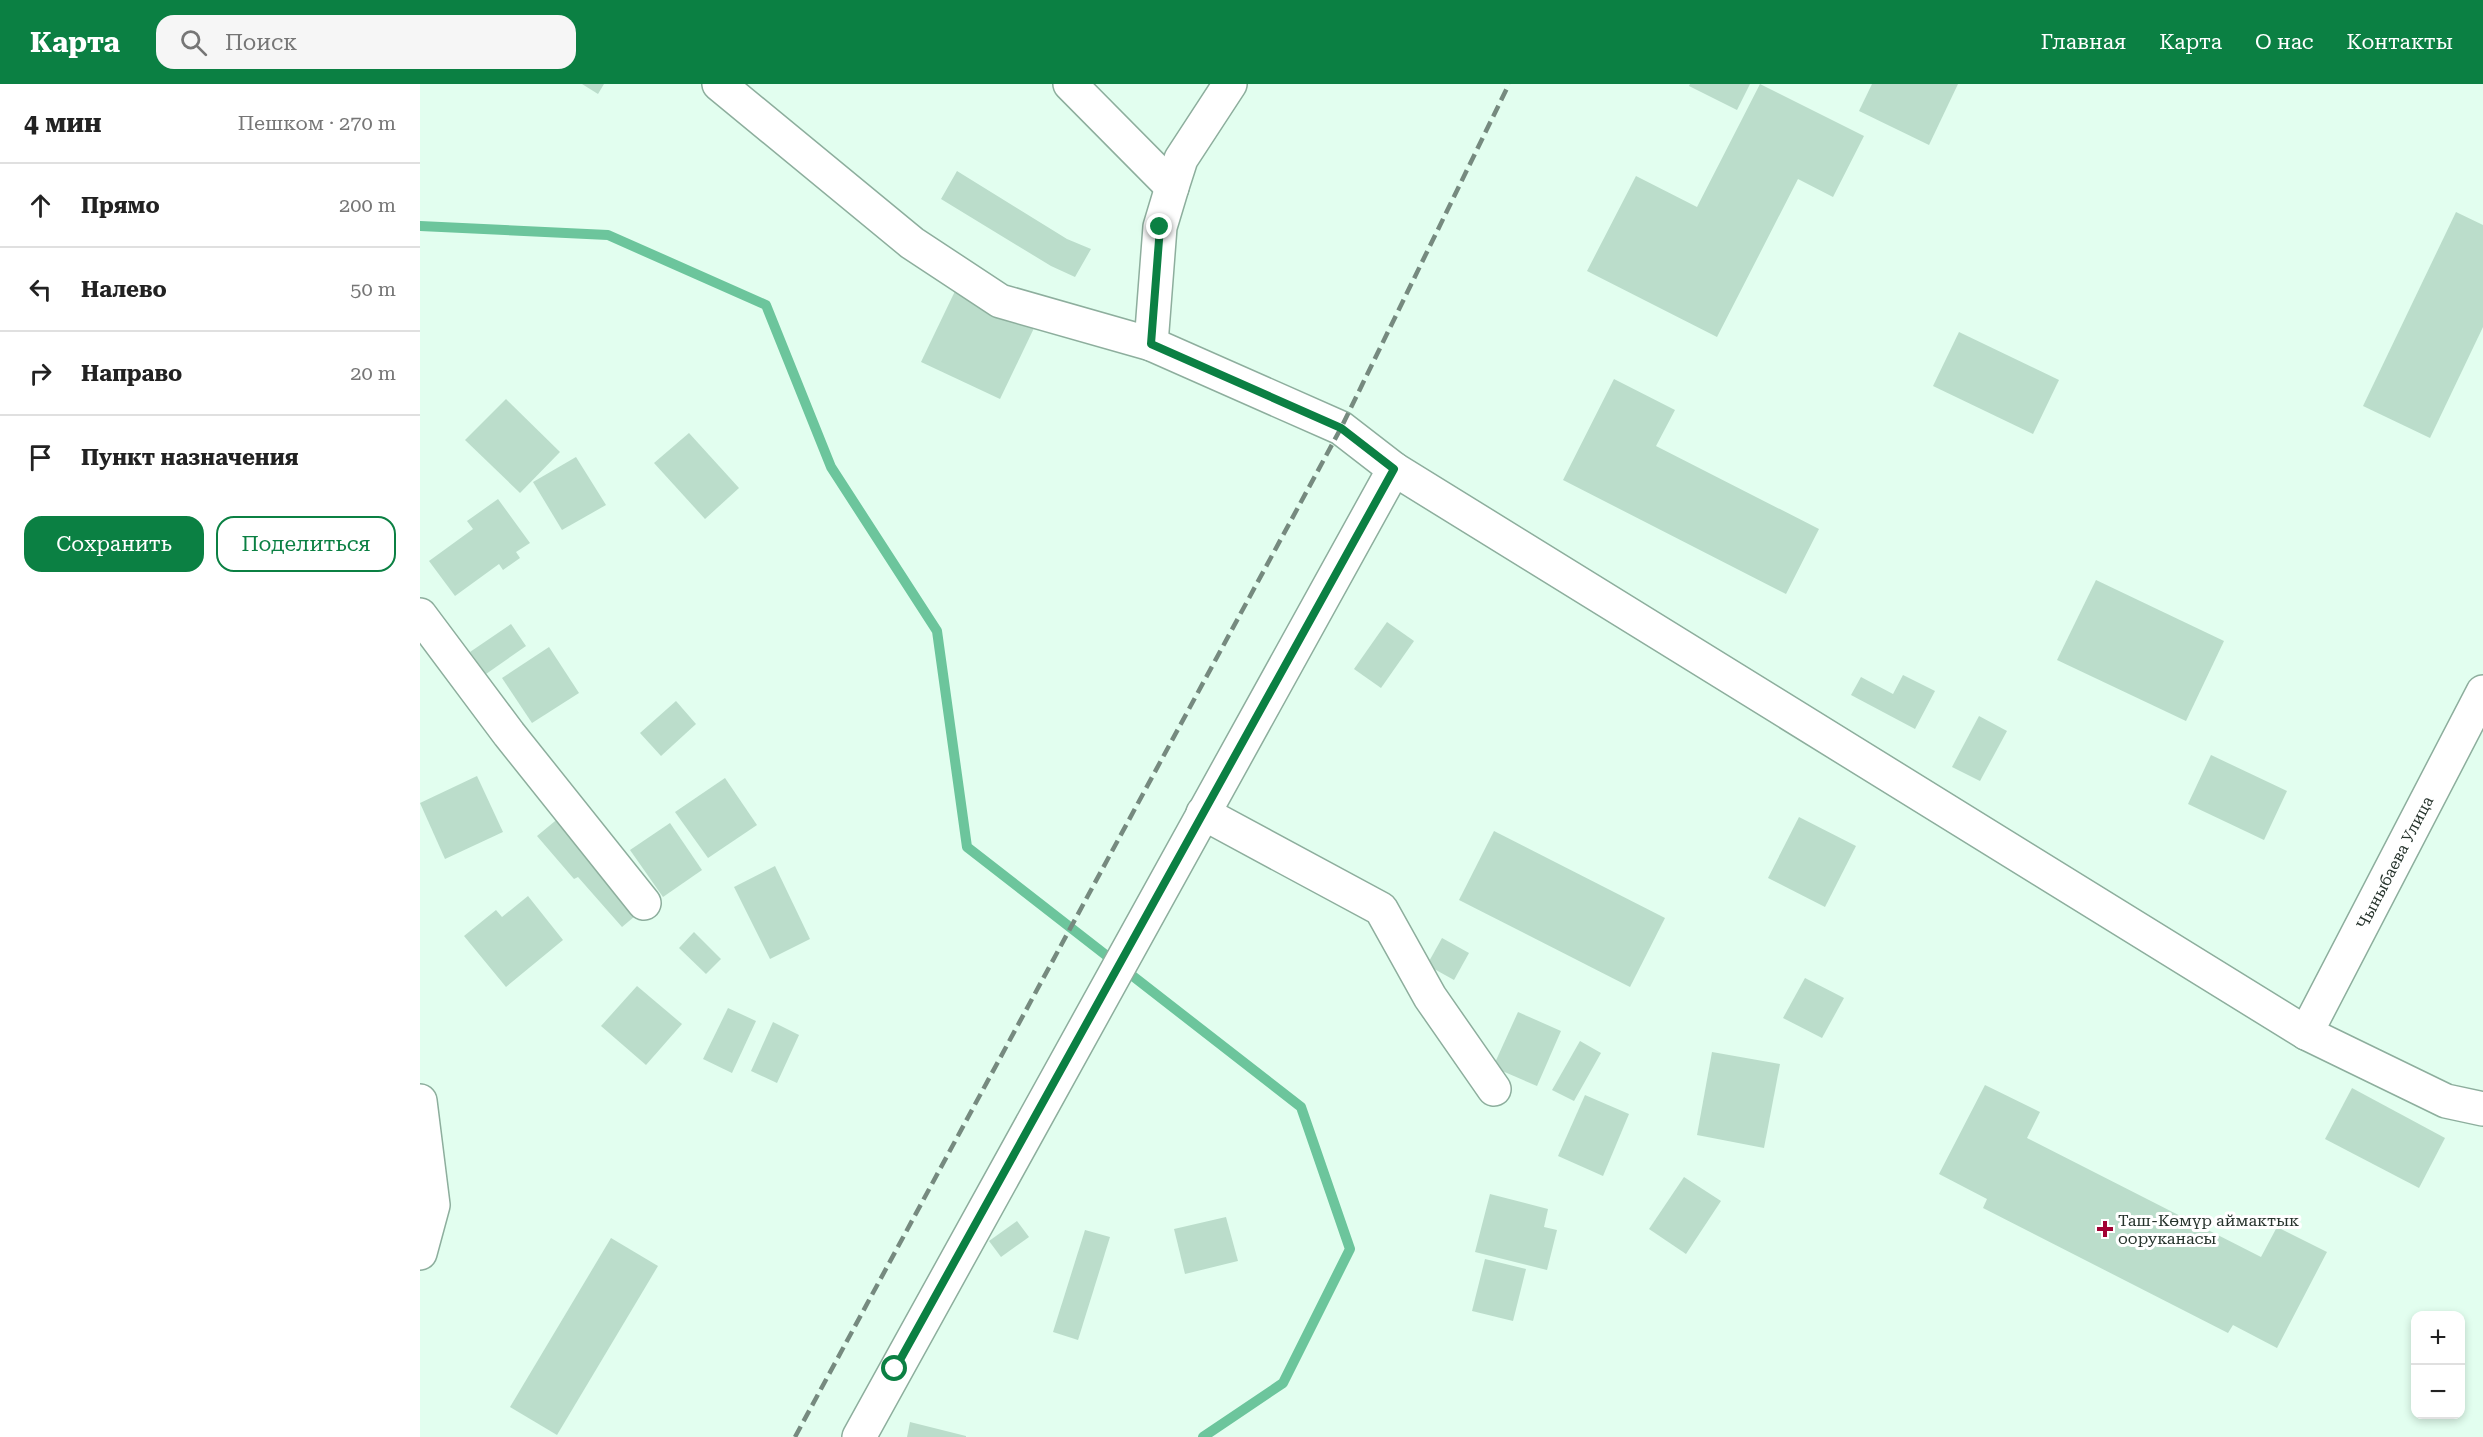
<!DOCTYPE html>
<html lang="ru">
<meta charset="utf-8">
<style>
:root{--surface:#fff;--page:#f6f6f6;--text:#222;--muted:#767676;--line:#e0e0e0;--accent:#0b8043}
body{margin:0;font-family:"Roboto Serif",serif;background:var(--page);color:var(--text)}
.controls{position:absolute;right:18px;bottom:18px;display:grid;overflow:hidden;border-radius:12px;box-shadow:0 3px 9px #0003}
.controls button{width:54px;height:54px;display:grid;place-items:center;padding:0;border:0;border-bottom:2px solid var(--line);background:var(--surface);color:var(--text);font:30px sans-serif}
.stop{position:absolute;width:18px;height:18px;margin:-14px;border:4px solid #0b8043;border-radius:50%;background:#fff}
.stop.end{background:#0b8043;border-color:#fff;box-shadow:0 2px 6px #0008}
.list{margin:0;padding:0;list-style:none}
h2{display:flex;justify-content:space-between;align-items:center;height:78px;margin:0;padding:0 24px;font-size:26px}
h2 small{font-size:20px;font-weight:400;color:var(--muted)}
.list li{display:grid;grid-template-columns:39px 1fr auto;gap:18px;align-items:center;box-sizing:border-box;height:84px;padding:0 24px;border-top:2px solid var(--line)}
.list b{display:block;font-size:22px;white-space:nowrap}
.list em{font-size:20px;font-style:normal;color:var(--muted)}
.actions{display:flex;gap:12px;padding:18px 24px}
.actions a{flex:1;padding:14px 0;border:2px solid var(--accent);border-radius:18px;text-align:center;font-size:21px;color:var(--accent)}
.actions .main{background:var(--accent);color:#fff}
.icon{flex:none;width:33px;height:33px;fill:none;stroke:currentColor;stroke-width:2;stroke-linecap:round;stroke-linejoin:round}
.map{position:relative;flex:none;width:2063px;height:1353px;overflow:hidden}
header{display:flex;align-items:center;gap:36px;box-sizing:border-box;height:84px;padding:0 30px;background:var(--accent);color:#fff}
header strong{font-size:28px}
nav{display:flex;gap:33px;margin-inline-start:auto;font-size:21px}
.search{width:420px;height:54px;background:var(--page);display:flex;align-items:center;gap:15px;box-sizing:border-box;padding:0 21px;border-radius:18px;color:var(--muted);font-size:22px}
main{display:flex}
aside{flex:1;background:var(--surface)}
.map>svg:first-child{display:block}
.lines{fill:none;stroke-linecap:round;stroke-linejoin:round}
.stream{stroke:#6cc59c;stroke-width:10}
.building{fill:#bbddcb}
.minor-casing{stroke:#8dae9d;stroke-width:36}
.minor{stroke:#fff;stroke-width:33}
.rail{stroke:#768a7f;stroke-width:4.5;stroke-dasharray:12 6;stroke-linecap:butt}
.route{stroke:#0b8043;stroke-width:8}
.poi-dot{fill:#a20233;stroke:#fff;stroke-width:2}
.labels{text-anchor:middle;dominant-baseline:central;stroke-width:6;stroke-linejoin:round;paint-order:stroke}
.street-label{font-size:16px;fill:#26332c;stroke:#fff}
.poi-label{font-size:16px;fill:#26332c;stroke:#fff;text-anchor:start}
</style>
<header>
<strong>Карта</strong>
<div class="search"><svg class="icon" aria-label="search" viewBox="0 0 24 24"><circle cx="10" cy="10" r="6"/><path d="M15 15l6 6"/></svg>Поиск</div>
<nav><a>Главная</a><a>Карта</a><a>О нас</a><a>Контакты</a></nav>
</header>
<main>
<aside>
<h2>4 мин<small>Пешком · 270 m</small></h2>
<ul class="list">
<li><svg class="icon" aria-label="ahead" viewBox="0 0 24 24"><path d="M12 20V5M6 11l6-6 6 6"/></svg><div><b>Прямо</b></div><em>200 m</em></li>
<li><svg class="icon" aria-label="left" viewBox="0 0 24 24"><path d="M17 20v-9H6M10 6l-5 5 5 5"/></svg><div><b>Налево</b></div><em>50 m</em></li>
<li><svg class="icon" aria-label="right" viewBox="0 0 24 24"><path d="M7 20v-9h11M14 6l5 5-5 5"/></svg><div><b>Направо</b></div><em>20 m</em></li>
<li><svg class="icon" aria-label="arrive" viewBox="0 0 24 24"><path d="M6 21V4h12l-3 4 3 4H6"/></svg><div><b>Пункт назначения</b></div></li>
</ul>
<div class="actions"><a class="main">Сохранить</a><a>Поделиться</a></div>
</aside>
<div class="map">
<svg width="2063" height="1353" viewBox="0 0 2063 1353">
<rect width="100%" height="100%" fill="#e2feef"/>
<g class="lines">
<polyline class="stream" points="0,142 188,151 346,221 411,383 517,547 547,763 881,1023 930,1165 863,1299 783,1353"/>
</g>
<g class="building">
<polygon points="162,0 184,0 178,10"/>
<polygon points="1270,0 1330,0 1317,26 1269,2"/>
<polygon points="1340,0 1444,52 1413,113 1378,95 1297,253 1167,187 1216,92 1277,123"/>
<polygon points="1452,0 1538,0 1509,61 1439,27"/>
<polygon points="537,87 647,155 671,165 655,193 631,182 521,115"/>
<polygon points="2036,128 2063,141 2063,243 2010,354 1943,322"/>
<polygon points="536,205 615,242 580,315 501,278"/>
<polygon points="1539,248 1639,296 1613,350 1513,302"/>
<polygon points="1194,295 1255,326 1236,362 1399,445 1366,510 1143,396"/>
<polygon points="86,315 140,368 100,409 45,356"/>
<polygon points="269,349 319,404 285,435 234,379"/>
<polygon points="156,373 186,421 142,446 113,398"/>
<polygon points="78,415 110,459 96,468 100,474 83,486 79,480 35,512 9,477 53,445 47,437"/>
<polygon points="1676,496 1804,557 1766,637 1637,576"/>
<polygon points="967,538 994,557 961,604 934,585"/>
<polygon points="91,540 106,562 66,590 50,568"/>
<polygon points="129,563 159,609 112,639 82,594"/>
<polygon points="1483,591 1515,607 1495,645 1431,611 1441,593 1473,610"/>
<polygon points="256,617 276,640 241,672 220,649"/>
<polygon points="1559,632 1587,647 1560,697 1532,683"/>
<polygon points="1791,671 1867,707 1844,756 1768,720"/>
<polygon points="57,692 83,748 25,775 0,719"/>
<polygon points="305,694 337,741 288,774 255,728"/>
<polygon points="140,733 221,827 202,843 158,793 154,795 117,752"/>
<polygon points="1379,733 1436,762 1405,823 1348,794"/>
<polygon points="250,739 282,786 243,813 210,766"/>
<polygon points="1074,747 1245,834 1210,903 1039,816"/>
<polygon points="355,782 390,855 350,875 314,803"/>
<polygon points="108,812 143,856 86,903 44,852 76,826 82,833"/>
<polygon points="274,848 301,875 286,890 259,864"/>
<polygon points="1022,854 1049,869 1034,896 1007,881"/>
<polygon points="1385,894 1424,914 1402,954 1363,934"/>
<polygon points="217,902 262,940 226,981 181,942"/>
<polygon points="308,924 336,937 312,989 283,975"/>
<polygon points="1098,928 1141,947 1117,1002 1073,983"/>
<polygon points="353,938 379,951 357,999 331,987"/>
<polygon points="1160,957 1181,969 1154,1017 1132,1006"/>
<polygon points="1292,968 1360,980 1344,1064 1277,1051"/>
<polygon points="1565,1001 1620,1028 1607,1054 1841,1173 1857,1143 1907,1168 1857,1264 1813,1241 1808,1249 1563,1124 1567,1115 1519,1090"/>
<polygon points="1932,1004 2025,1054 1999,1104 1905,1055"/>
<polygon points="1165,1011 1209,1030 1183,1092 1138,1072"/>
<polygon points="1264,1093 1301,1117 1266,1170 1229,1145"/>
<polygon points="1070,1110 1128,1125 1124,1143 1137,1146 1127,1186 1055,1168"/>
<polygon points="806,1133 818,1177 765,1190 754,1145"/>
<polygon points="597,1137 609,1153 581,1173 569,1157"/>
<polygon points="665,1146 690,1153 658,1256 633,1248"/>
<polygon points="191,1154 238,1182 137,1351 90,1323"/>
<polygon points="1065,1175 1106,1185 1093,1237 1052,1227"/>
<polygon points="490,1338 546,1352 546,1353 487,1353"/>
</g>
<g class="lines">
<defs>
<g id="minor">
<polyline points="299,0 492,159 580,217 731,260 921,344 974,385 1886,949 2026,1017 2063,1025"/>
<polyline points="650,0 752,103"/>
<polyline points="731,260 740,143 752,103 761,75 810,0"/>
<polyline points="0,531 89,650 224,819"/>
<polyline points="783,729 961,825 1010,913 1074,1005"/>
<path id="s1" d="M1886 949 2063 608"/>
<polyline points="0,1017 13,1121 0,1169"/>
<polyline points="439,1353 974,385"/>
</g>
</defs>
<use href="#minor" class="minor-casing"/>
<use href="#minor" class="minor"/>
<polyline class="rail" points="375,1353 921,344 1089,0"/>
</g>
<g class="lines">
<polyline class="route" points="475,1285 974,385 921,344 731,260 740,143"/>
</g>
<path class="poi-dot" d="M1682 1136h6v6h6v6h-6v6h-6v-6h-6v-6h6z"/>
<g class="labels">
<g class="street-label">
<text stroke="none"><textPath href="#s1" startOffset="192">Чыныбаева Улица</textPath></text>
</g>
<g class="poi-label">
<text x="1698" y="1136">Таш-Көмүр аймактык<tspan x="1698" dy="18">ооруканасы</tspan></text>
</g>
</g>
</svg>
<div class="controls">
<button>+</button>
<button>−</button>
</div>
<div class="stop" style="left:475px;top:1285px"></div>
<div class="stop end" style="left:740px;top:143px"></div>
</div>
</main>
